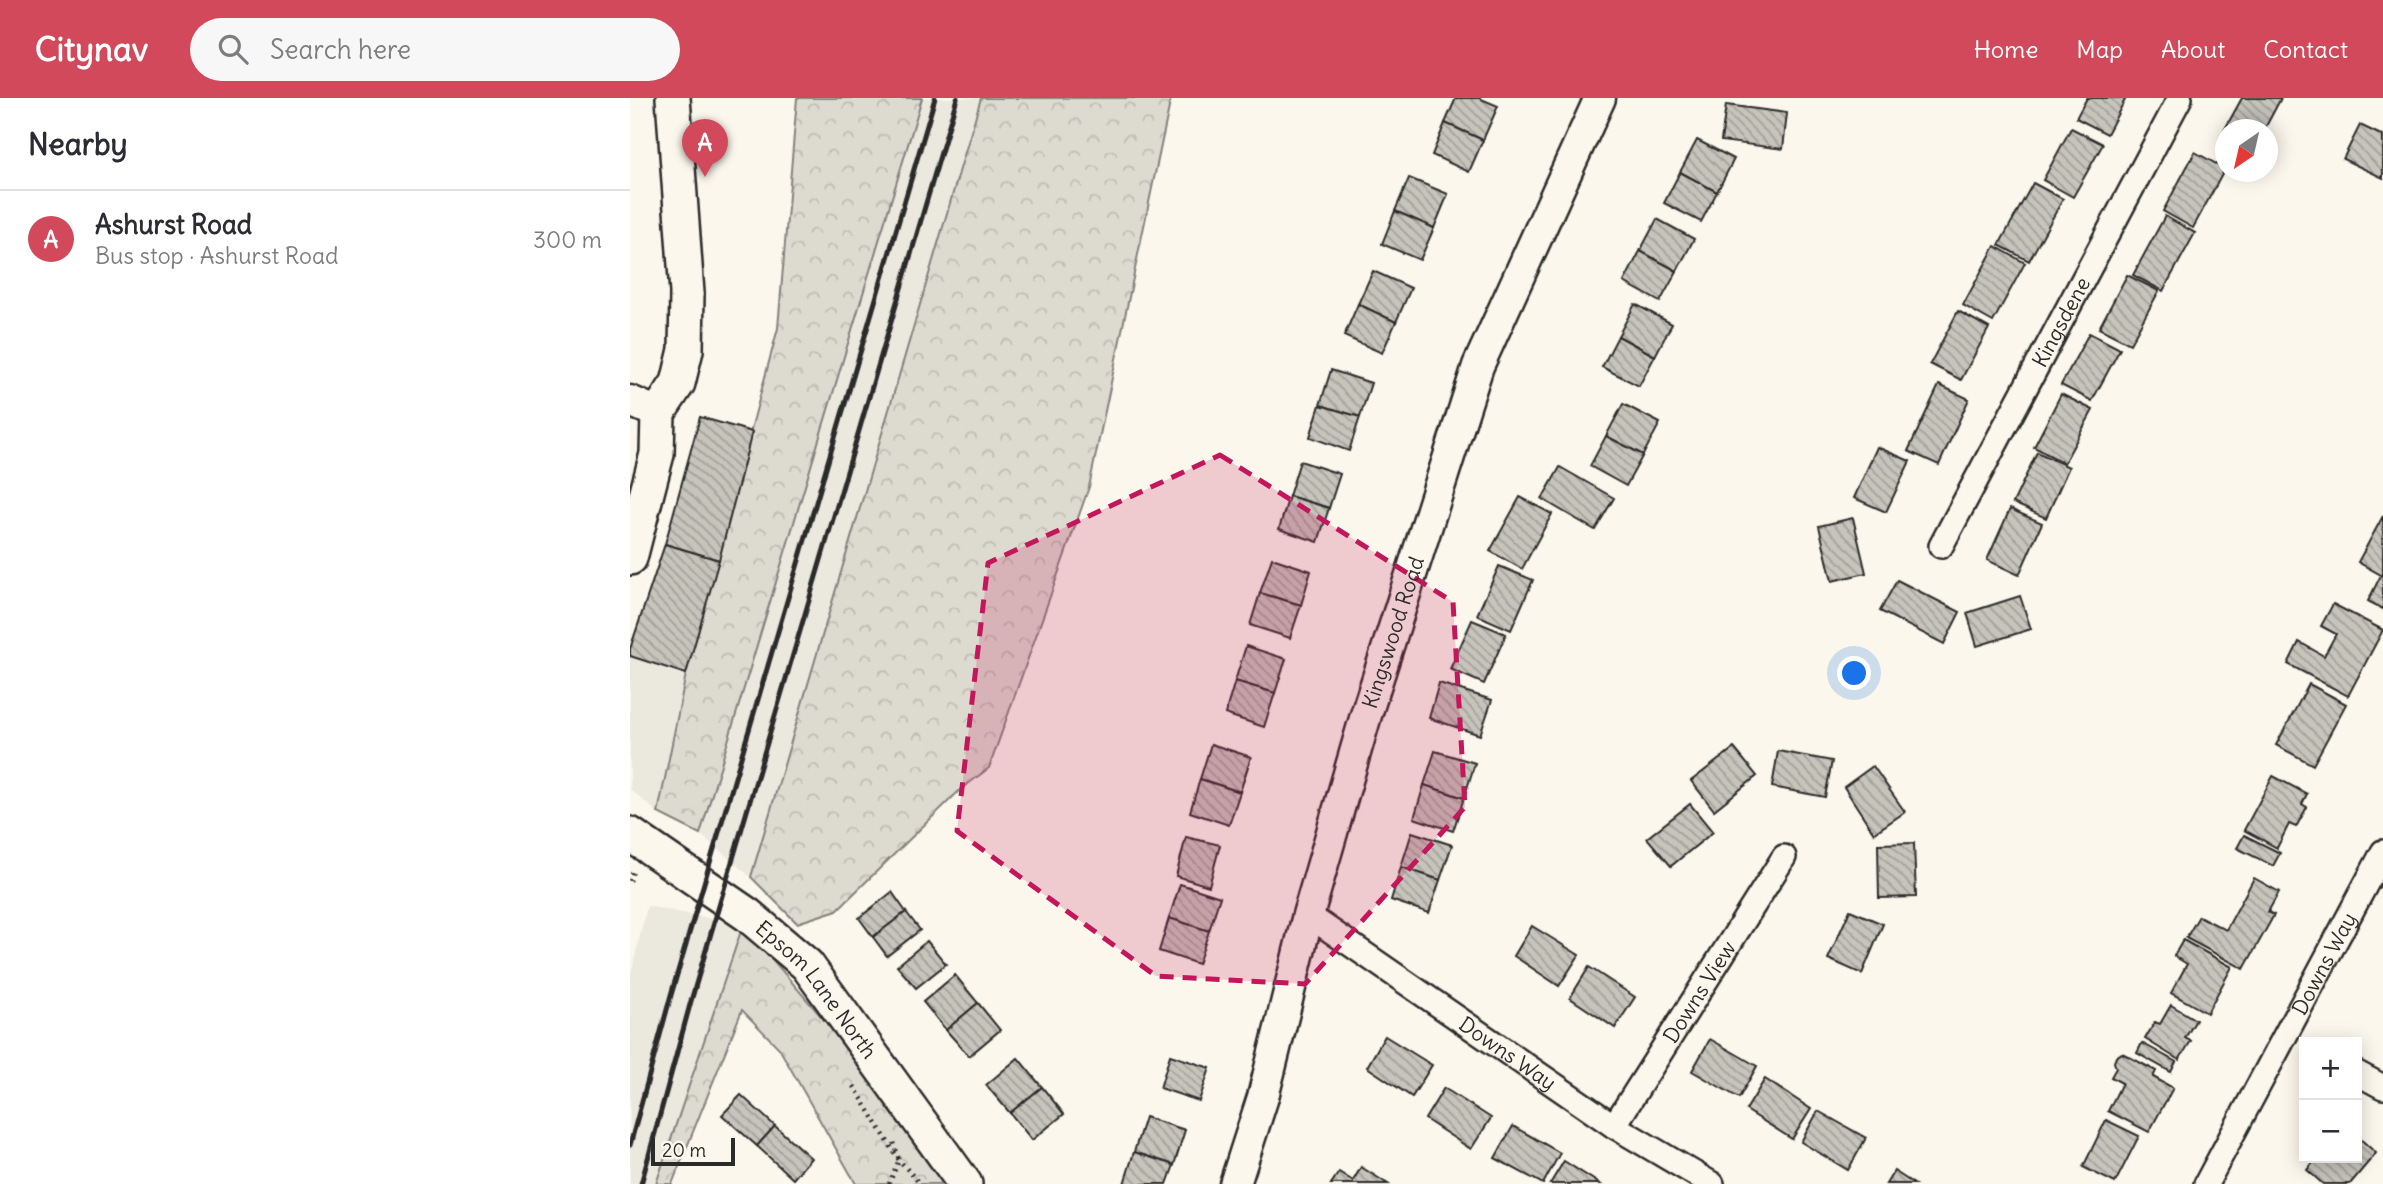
<!DOCTYPE html>
<meta charset="utf-8">
<style>
:root{--surface:#fff;--page:#f7f7f7;--text:#2b2b33;--muted:#7c7c81;--line:#e1e1e2;--accent:#d1495b}
body{margin:0;font-family:Delius,sans-serif;background:var(--page);color:var(--text)}
.controls{position:absolute;right:21px;bottom:21px;display:grid;overflow:hidden;border-radius:0px;box-shadow:0 4px 18px #0003}
.controls button{width:63px;height:63px;display:grid;place-items:center;padding:0;border:0;border-bottom:2px solid var(--line);background:var(--surface);color:var(--text);font:35px sans-serif}
.compass{position:absolute;left:1585px;top:21px;width:63px;height:63px;border-radius:50%;background:var(--surface);box-shadow:0 4px 18px #0003;rotate:214deg}
.scale{position:absolute;left:21px;bottom:18px;width:84px;box-sizing:border-box;padding-left:7px;border:4px solid #2b2b2b;border-top:0;font-size:19px;line-height:24px;white-space:nowrap;color:#2b2b2b;-webkit-text-stroke:5px #fbf7ec;paint-order:stroke}
.you{position:absolute;left:1225px;top:576px;width:24px;height:24px;margin:-18px;border:5px solid #fff;border-radius:50%;background:#1a73e8;box-shadow:0 0 0 10px #1a73e833}
.badge{display:grid;place-items:center;width:46px;height:46px;border-radius:50%;background:var(--accent);color:#fff;font-size:23px;font-weight:700}
.pin{position:absolute;translate:-50% -58px;filter:drop-shadow(0 2px 4px #0008)}
.pin::after{content:'';position:absolute;top:37px;width:24px;height:21px;background:inherit;clip-path:polygon(0 0,100% 0,50% 100%)}
.list{margin:0;padding:0;list-style:none}
h2{display:flex;justify-content:space-between;align-items:center;height:91px;margin:0;padding:0 28px;font-size:30px}
h2 small{font-size:23px;font-weight:400;color:var(--muted)}
.list li{display:grid;grid-template-columns:46px 1fr auto;gap:21px;align-items:center;box-sizing:border-box;height:98px;padding:0 28px;border-top:2px solid var(--line)}
.list b{display:block;font-size:26px;white-space:nowrap}
.list p{margin:0;font-size:23px;white-space:nowrap;color:var(--muted)}
.list em{font-size:23px;font-style:normal;color:var(--muted)}
.icon{flex:none;width:38px;height:38px;fill:none;stroke:currentColor;stroke-width:2;stroke-linecap:round;stroke-linejoin:round}
.map{position:relative;flex:none;width:1753px;height:1086px;overflow:hidden}
header{display:flex;align-items:center;gap:42px;box-sizing:border-box;height:98px;padding:0 35px;background:var(--accent);color:#fff}
header strong{font-size:33px}
nav{display:flex;gap:38px;margin-inline-start:auto;font-size:24px}
.search{width:490px;height:63px;background:var(--page);display:flex;align-items:center;gap:18px;box-sizing:border-box;padding:0 24px;border-radius:38px;color:var(--muted);font-size:26px}
main{display:flex}
aside{flex:1;background:var(--surface)}
.map>svg:first-child{display:block}
.built{fill:#ebe8de}
.forest{fill:url(#forest-crowns);stroke:#84827e;stroke-width:2}
.building{fill:url(#building-back-hatch);stroke:#2b2b2b;stroke-width:2}
.lines{fill:none;stroke-linecap:round;stroke-linejoin:round}
.minor-casing{stroke:#2b2b2b;stroke-width:28}
.tertiary-casing{stroke:#2b2b2b;stroke-width:35}
.secondary-casing{stroke:#2b2b2b;stroke-width:38}
.path{stroke:#2b2b2b;stroke-width:4.5;stroke-dasharray:2 5;stroke-linecap:butt}
.minor{stroke:#fbf7ec;stroke-width:23}
.tertiary{stroke:#fbf7ec;stroke-width:30}
.secondary{stroke:#fbf7ec;stroke-width:33}
.rail{stroke:#2b2b2b;stroke-width:5}
.marked{fill:#c2185b;fill-opacity:0.2;stroke:#c2185b;stroke-width:5;stroke-dasharray:14 9;stroke-linejoin:round}
.labels{text-anchor:middle;dominant-baseline:central;stroke-width:6;stroke-linejoin:round;paint-order:stroke}
.street-label{font-size:21px;fill:#2b2b2b;stroke:#fbf7ec}
</style>
<header>
<strong>Citynav</strong>
<div class="search"><svg class="icon" aria-label="search" viewBox="0 0 24 24"><circle cx="10" cy="10" r="6"/><path d="M15 15l6 6"/></svg>Search here</div>
<nav><a>Home</a><a>Map</a><a>About</a><a>Contact</a></nav>
</header>
<main>
<aside>
<h2>Nearby<small></small></h2>
<ul class="list">
<li><span class="badge">A</span><div><b>Ashurst Road</b><p>Bus stop · Ashurst Road</p></div><em>300 m</em></li>
</ul>
</aside>
<div class="map">
<svg width="1753" height="1086" viewBox="0 0 1753 1086">
<defs>
<pattern id="forest-crowns" width="20" height="18" patternUnits="userSpaceOnUse" patternTransform="scale(1.75)"><rect width="20" height="18" fill="#dddad0"/><path d="M2 6a3 3 0 1 1 6 0M12 15a3 3 0 1 1 6 0" fill="none" stroke="#bebbb3"/></pattern>
<pattern id="building-back-hatch" width="6" height="6" patternUnits="userSpaceOnUse" patternTransform="scale(1.75)"><rect width="6" height="6" fill="#c7c4bc"/><path d="M-1 5l2 2M0 0l6 6M5-1l2 2" fill="none" stroke="#a29f99"/></pattern>
</defs>
<rect width="100%" height="100%" fill="#fbf7ec"/>
<filter id="ink" filterUnits="userSpaceOnUse"><feTurbulence type="fractalNoise" baseFrequency=".0143" numOctaves="2"/><feDisplacementMap in="SourceGraphic" scale="14" xChannelSelector="R" yChannelSelector="G"/><feConvolveMatrix kernelMatrix="1 2 1 2 8 2 1 2 1" color-interpolation-filters="sRGB"/></filter>
<g filter="url(#ink)">
<g class="built">
<polygon points="292,0 350,0 121,779 70,736"/>
<polygon points="0,558 56,576 28,715 0,691"/>
<polygon points="17,808 113,827 26,1086 0,1086 0,880"/>
</g>
<g class="forest">
<polygon points="167,0 292,0 70,736 28,715 56,576 148,230"/>
<polygon points="351,0 541,0 459,389 359,670 330,692 207,812 167,825 121,779"/>
<polygon points="113,827 230,964 318,1086 226,1086 149,950 112,912 42,1086 26,1086"/>
</g>
<g class="building">
<polygon points="826,0 849,0 868,8 853,42 815,25"/>
<polygon points="1457,0 1496,0 1477,36 1446,20"/>
<polygon points="1612,0 1651,0 1634,32 1596,32 1596,43 1590,40"/>
<polygon points="1096,7 1157,15 1153,51 1091,43"/>
<polygon points="815,25 853,42 839,74 802,57"/>
<polygon points="1730,27 1753,38 1753,80 1713,61"/>
<polygon points="1441,30 1473,46 1443,99 1413,82"/>
<polygon points="1067,42 1104,61 1087,94 1050,74"/>
<polygon points="1565,54 1595,71 1563,130 1533,113"/>
<polygon points="1050,74 1087,94 1071,124 1034,105"/>
<polygon points="779,80 818,96 804,130 765,113"/>
<polygon points="1403,85 1433,101 1399,163 1369,147"/>
<polygon points="765,113 804,130 790,162 752,146"/>
<polygon points="1535,118 1565,135 1533,193 1503,177"/>
<polygon points="1027,121 1064,141 1047,173 1010,153"/>
<polygon points="1365,148 1395,165 1363,224 1333,207"/>
<polygon points="1010,153 1047,173 1030,204 994,184"/>
<polygon points="743,173 781,190 766,224 728,206"/>
<polygon points="1497,177 1529,193 1500,246 1469,230"/>
<polygon points="728,206 766,224 752,255 714,238"/>
<polygon points="1005,206 1042,226 1025,258 988,238"/>
<polygon points="1328,213 1359,230 1331,282 1300,266"/>
<polygon points="1459,235 1490,251 1462,303 1431,287"/>
<polygon points="988,238 1025,258 1009,288 972,269"/>
<polygon points="701,272 741,285 730,319 690,307"/>
<polygon points="1309,287 1339,301 1309,367 1278,353"/>
<polygon points="1431,296 1463,312 1434,365 1404,349"/>
<polygon points="993,306 1030,325 1013,357 976,338"/>
<polygon points="690,307 730,319 719,353 680,339"/>
<polygon points="70,319 122,334 89,462 35,446"/>
<polygon points="976,338 1013,357 996,388 960,368"/>
<polygon points="1247,349 1280,363 1256,414 1224,400"/>
<polygon points="1407,354 1439,369 1416,420 1383,405"/>
<polygon points="670,363 710,376 699,410 659,398"/>
<polygon points="930,369 984,400 965,432 912,401"/>
<polygon points="659,398 699,410 688,444 649,431"/>
<polygon points="890,399 922,416 892,471 860,453"/>
<polygon points="1380,411 1412,425 1389,477 1357,462"/>
<polygon points="1753,418 1753,478 1728,464"/>
<polygon points="1223,420 1236,475 1202,483 1189,428"/>
<polygon points="35,446 89,462 56,576 0,558 0,551"/>
<polygon points="642,460 681,473 671,507 630,495"/>
<polygon points="869,468 903,482 881,532 847,517"/>
<polygon points="1751,477 1753,478 1753,511 1738,503"/>
<polygon points="1267,482 1330,514 1314,546 1250,513"/>
<polygon points="630,495 671,507 660,540 620,527"/>
<polygon points="1390,498 1401,531 1347,548 1337,515"/>
<polygon points="1703,506 1753,532 1718,598 1658,566 1669,544 1694,558 1706,536 1691,528"/>
<polygon points="842,522 876,536 854,586 820,571"/>
<polygon points="616,548 656,561 645,595 605,583"/>
<polygon points="605,583 645,595 634,629 595,616"/>
<polygon points="809,585 862,602 850,637 799,620"/>
<polygon points="1679,586 1716,606 1683,667 1646,647"/>
<polygon points="581,646 621,659 610,694 570,681"/>
<polygon points="1104,650 1127,678 1084,712 1061,683"/>
<polygon points="805,653 845,665 834,700 794,687"/>
<polygon points="1148,653 1202,663 1195,699 1142,689"/>
<polygon points="1243,668 1275,714 1244,735 1214,689"/>
<polygon points="1643,678 1677,696 1672,706 1677,709 1666,729 1659,726 1647,750 1614,732"/>
<polygon points="570,681 610,694 599,727 560,714"/>
<polygon points="794,687 834,700 823,733 784,720"/>
<polygon points="1060,706 1083,734 1041,768 1017,740"/>
<polygon points="782,734 822,747 810,782 771,769"/>
<polygon points="1614,737 1650,755 1643,768 1607,750"/>
<polygon points="556,739 590,747 579,788 546,778"/>
<polygon points="1284,745 1286,799 1249,800 1248,746"/>
<polygon points="771,769 810,782 799,815 761,802"/>
<polygon points="1624,780 1649,794 1638,814 1644,817 1614,871 1556,840 1569,818 1596,832"/>
<polygon points="550,786 590,799 579,833 539,820"/>
<polygon points="262,794 276,814 243,839 229,820"/>
<polygon points="1220,812 1253,826 1232,876 1198,861"/>
<polygon points="276,814 290,832 257,858 243,839"/>
<polygon points="539,820 579,833 568,866 529,853"/>
<polygon points="902,828 949,857 929,888 884,858"/>
<polygon points="1553,842 1602,869 1577,915 1541,895 1557,866 1544,858"/>
<polygon points="297,843 316,866 286,890 267,868"/>
<polygon points="959,869 1005,899 985,930 940,900"/>
<polygon points="325,877 348,905 316,932 293,904"/>
<polygon points="348,905 370,932 339,958 316,932"/>
<polygon points="1541,907 1566,922 1555,940 1561,943 1549,962 1515,941 1525,924 1530,926"/>
<polygon points="755,938 802,967 782,999 737,969"/>
<polygon points="1080,941 1127,968 1109,1000 1062,973"/>
<polygon points="1512,945 1546,964 1541,974 1507,955"/>
<polygon points="1492,955 1526,973 1523,979 1543,990 1519,1034 1478,1013 1492,985 1481,979 1486,970 1484,964 1486,959"/>
<polygon points="540,957 580,970 569,1003 530,990"/>
<polygon points="388,960 412,989 380,1015 356,987"/>
<polygon points="1135,981 1181,1011 1162,1041 1116,1012"/>
<polygon points="412,989 434,1016 402,1042 380,1015"/>
<polygon points="814,990 861,1020 841,1051 795,1021"/>
<polygon points="111,997 145,1028 127,1048 92,1017"/>
<polygon points="1188,1013 1236,1040 1218,1072 1171,1044"/>
<polygon points="515,1019 555,1032 544,1067 504,1054"/>
<polygon points="1476,1022 1509,1038 1485,1085 1453,1069"/>
<polygon points="145,1028 181,1060 163,1081 127,1048"/>
<polygon points="883,1028 930,1055 913,1086 865,1060"/>
<polygon points="1727,1038 1746,1055 1720,1086 1693,1086 1677,1072 1687,1060 1727,1060"/>
<polygon points="504,1054 544,1067 537,1086 494,1086"/>
<polygon points="934,1063 970,1086 920,1086"/>
<polygon points="731,1069 758,1086 701,1086 709,1074 723,1083"/>
<polygon points="1264,1073 1284,1086 1256,1086"/>
</g>
<g class="lines">
<defs>
<g id="minor">
<path id="s1" d="M1311 448 1550 0"/>
<path id="s2" d="M678 817 984 1028 1082 1086"/>
<polyline points="1727,975 1753,989"/>
<path id="s3" d="M984 1028 1154 759"/>
<path id="s4" d="M1576 1086 1753 754"/>
</g>
<g id="tertiary">
<polyline points="0,303 28,315"/>
<path id="s5" d="M605 1086 633 999 678 817 736 617 848 268 970 0"/>
</g>
<g id="secondary">
<polyline points="0,460 27,356 28,315 48,285 56,252 57,195 43,0"/>
<path id="s6" d="M0 736 118 817 177 867 335 1086"/>
</g>
</defs>
<use href="#minor" class="minor-casing"/>
<use href="#tertiary" class="tertiary-casing"/>
<use href="#secondary" class="secondary-casing"/>
<g class="path">
<polyline points="0,783 3,773"/>
<polyline points="224,988 269,1062 290,1086"/>
<polyline points="259,1086 269,1062 263,1041"/>
</g>
<use href="#minor" class="minor"/>
<use href="#tertiary" class="tertiary"/>
<use href="#secondary" class="secondary"/>
<g class="rail">
<polyline points="0,1047 41,897 305,0"/>
<polyline points="11,1086 61,903 327,0"/>
</g>
</g>
</g>
<path class="marked" d="M590 357 823 504 835 709 675 886 526 878 327 733 358 465Z"/>
<g class="labels">
<g class="street-label">
<text stroke="none"><textPath href="#s1" startOffset="254">Kingsdene</textPath></text>
<text stroke="none"><textPath href="#s5" startOffset="574">Kingswood Road</textPath></text>
<text stroke="none"><textPath href="#s4" startOffset="250">Downs Way</textPath></text>
<text stroke="none"><textPath href="#s6" startOffset="245">Epsom Lane North</textPath></text>
<text stroke="none"><textPath href="#s3" startOffset="159">Downs View</textPath></text>
<text stroke="none"><textPath href="#s2" startOffset="243">Downs Way</textPath></text>
</g>
</g>
</svg>
<div class="controls">
<button>+</button>
<button>−</button>
</div>
<svg class="compass" viewBox="-18 -18 36 36"><path d="M0-13l5 13h-10z" fill="#e53935"/><path d="M0 13l5-13h-10z" fill="#7c7c81"/></svg>
<div class="scale">20 m</div>
<div class="you"></div>
<div class="pin badge" style="left:75px;top:79px">A</div>
</div>
</main>
